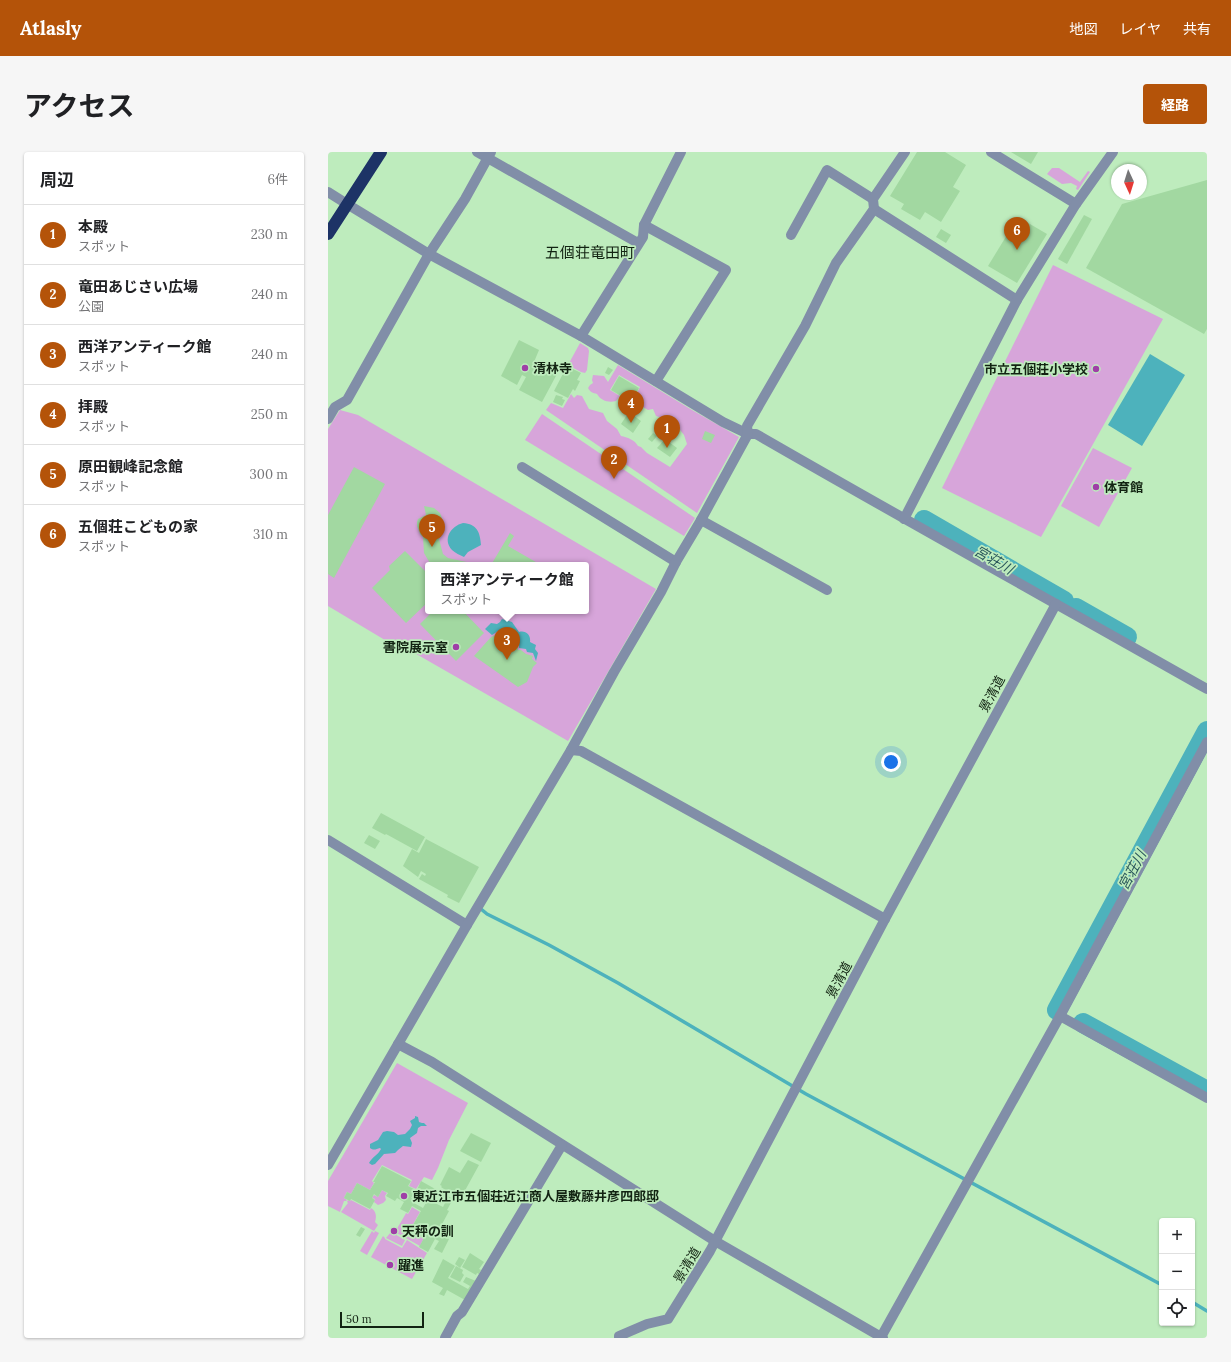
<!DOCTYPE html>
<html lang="ja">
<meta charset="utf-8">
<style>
:root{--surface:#fff;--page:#f6f6f6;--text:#202124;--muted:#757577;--line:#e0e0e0;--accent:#b45309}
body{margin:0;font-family:Lora,"Noto Sans JP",serif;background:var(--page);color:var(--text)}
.controls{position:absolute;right:12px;bottom:12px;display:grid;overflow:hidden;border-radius:4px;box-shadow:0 1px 3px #0004}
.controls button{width:36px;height:36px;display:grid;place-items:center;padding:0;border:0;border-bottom:1px solid var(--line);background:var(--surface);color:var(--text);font:20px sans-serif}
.compass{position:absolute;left:783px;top:12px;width:36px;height:36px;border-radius:50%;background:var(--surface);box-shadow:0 1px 3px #0004;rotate:176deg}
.scale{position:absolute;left:12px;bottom:10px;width:84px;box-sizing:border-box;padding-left:4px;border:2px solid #122312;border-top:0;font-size:11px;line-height:14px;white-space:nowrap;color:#122312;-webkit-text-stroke:3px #beecbd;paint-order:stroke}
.you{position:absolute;left:563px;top:610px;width:14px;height:14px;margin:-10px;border:3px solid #fff;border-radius:50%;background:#1a73e8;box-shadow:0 0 0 6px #1a73e833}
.badge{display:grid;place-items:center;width:26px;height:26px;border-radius:50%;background:var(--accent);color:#fff;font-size:13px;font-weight:700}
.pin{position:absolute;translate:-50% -33px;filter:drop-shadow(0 1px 2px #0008)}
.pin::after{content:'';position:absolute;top:21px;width:14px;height:12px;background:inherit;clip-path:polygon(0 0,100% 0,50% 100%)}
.popup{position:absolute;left:97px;top:410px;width:164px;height:52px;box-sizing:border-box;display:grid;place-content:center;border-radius:4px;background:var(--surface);filter:drop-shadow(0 1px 3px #0005);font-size:13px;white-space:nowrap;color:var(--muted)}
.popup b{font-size:15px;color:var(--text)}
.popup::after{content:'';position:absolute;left:50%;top:100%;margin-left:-8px;border:8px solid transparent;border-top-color:var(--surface)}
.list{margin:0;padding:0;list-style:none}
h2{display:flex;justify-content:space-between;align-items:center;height:52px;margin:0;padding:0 16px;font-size:17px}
h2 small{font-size:13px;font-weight:400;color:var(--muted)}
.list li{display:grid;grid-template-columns:26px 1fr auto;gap:12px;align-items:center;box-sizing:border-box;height:60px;padding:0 16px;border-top:1px solid var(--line)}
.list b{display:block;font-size:15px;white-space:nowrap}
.list p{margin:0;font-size:13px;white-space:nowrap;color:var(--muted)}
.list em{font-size:13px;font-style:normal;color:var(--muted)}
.icon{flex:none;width:22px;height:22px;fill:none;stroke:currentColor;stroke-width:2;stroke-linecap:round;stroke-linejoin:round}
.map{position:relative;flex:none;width:879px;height:1186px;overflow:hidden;border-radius:4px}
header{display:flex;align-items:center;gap:24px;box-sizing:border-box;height:56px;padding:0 20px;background:var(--accent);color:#fff}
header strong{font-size:19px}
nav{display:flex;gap:22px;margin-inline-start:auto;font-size:14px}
.intro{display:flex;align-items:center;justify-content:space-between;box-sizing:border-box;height:96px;padding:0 24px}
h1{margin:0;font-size:28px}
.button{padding:10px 18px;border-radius:4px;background:var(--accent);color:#fff;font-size:14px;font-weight:700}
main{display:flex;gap:24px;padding:0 24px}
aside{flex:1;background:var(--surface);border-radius:4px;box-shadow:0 1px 3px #0004}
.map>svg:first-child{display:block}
.green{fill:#d7a5da;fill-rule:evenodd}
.water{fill:#4db2bc}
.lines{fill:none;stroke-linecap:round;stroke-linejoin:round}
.stream{stroke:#4db2bc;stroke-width:3.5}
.river{stroke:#4db2bc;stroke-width:20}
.building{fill:#a2d8a1}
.minor{stroke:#818ea8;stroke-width:10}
.highway{stroke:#1d3366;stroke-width:12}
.poi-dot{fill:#9f3fa7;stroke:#beecbd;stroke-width:1.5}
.labels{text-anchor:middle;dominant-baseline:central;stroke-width:3.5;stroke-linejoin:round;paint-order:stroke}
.poi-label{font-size:13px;font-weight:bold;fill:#122312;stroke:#beecbd;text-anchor:start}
.street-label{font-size:13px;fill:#122312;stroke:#beecbd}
.water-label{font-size:14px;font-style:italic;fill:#2b585c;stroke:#beecbd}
.quarter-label{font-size:15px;fill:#122312;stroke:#beecbd}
</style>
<header>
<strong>Atlasly</strong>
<nav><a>地図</a><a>レイヤ</a><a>共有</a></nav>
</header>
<div class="intro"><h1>アクセス</h1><a class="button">経路</a></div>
<main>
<aside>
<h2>周辺<small>6件</small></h2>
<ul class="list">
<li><span class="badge">1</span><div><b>本殿</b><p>スポット</p></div><em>230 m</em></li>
<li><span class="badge">2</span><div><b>竜田あじさい広場</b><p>公園</p></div><em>240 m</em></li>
<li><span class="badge">3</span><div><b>西洋アンティーク館</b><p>スポット</p></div><em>240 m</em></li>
<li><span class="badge">4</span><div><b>拝殿</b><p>スポット</p></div><em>250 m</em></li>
<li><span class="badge">5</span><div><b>原田観峰記念館</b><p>スポット</p></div><em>300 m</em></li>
<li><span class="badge">6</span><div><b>五個荘こどもの家</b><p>スポット</p></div><em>310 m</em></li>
</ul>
</aside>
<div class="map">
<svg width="879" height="1186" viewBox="0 0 879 1186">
<rect width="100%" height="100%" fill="#beecbd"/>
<g class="green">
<polygon points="724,16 731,16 752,30 760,19 762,20 750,38 748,37 749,34 743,31 734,32 719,22"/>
<polygon points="725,113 835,167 713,385 614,336"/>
<polygon points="252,191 260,196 261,199 259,218 257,221 253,220 240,213"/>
<path d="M290 213 364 258 411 285 369 361 218 258 223 251 235 256 243 242 246 246 249 243 254 244 261 257 275 261 279 269 289 277 293 284C299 285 307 288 310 294L313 295 319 301 342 315 359 292 356 283 349 274 338 270 335 266 328 264 325 257 320 258 315 255 309 254 305 248 312 235 291 223 282 238 292 244 288 249C281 251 273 249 269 242 265 241 262 240 260 236L262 233 265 231 264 228 265 223 276 224 280 230Z"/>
<path d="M12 258 30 263 328 437 240 589 83 499 77 500 0 454V277ZM100 413H258V459H100Z"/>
<polygon points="214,262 367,366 356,384 197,288"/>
<polygon points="765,296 804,316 771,375 733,354"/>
<polygon points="69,911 140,951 121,988 110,1016 104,1028 96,1025 88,1037 81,1034 84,1028 54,1013 44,1029 46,1031 42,1038 29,1031 23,1042 19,1040 16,1046 19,1048 18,1049 16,1049 12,1060 0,1054 0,1029"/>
<polygon points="54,1038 59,1041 57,1044 58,1048 55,1051 50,1053 46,1050 47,1047 44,1046 46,1043 50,1045"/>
<path d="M20 1048 22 1049 23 1048 42 1058 43 1056C48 1059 49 1064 47 1070L50 1073 46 1079 13 1060 20 1051 19 1050Z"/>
<polygon points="84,1055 92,1060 79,1083 83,1086 86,1081 96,1086 92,1094 67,1080 77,1063 78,1061 80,1062"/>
<polygon points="44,1079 46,1081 47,1079 51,1081 39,1103 32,1099"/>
<polygon points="63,1080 77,1088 74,1094 58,1086"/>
<polygon points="55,1084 57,1086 57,1087 74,1096 79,1088 99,1101 84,1127 43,1105"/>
</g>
<g class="water">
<polygon points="822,202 857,223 814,294 780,273"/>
<path d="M135 371C149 372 152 380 153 393L140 400 136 405C132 403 127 401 124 398 114 387 123 374 135 371Z"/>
<path d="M174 467 184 470 191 480C198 478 203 483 202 490L208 493 207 497 210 501 208 509 205 501 199 500 198 497 191 496V491L183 489V486L178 480 170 479 164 483 157 477 163 471 169 472 172 470Z"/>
<path d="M87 964 90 965 91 970 94 971H96L99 974H93L90 976 89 981 82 986 84 991 83 995 75 994 70 998 67 1001 56 1002 47 1012 44 1013 41 1011C44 1005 50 1003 53 997L52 996C48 997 46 999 42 996V992L50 988 55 980 59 979 66 980 70 983 77 982 82 977 84 973 82 969 87 966Z"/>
</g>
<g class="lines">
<g class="stream">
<polyline points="153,757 159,762 221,793 290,831 478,942 834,1133"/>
<polyline points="864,1150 879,1159"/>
</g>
<g class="river">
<polyline points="596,368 736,449"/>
<polyline points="748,456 799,485"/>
<polyline points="729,858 879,579"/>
<polyline points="755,871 879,939"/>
</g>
</g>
<g class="building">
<polygon points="589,0 617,0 638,13 625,35 632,39 613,70 597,60 592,68 573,57 576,52 562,44"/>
<polygon points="683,0 710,0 703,12"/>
<polygon points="879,28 879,177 876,182 758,116 794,52"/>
<polygon points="756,63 764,67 739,112 730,107"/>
<polygon points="690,65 719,82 689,131 660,114"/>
<polygon points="613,77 623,83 618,91 608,85"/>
<polygon points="191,188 211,198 206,210 229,222 214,250 191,238 198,225 194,223 189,233 173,224"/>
<polygon points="239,214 253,221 249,228 252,229 247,239 245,237 240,246 226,239"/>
<polygon points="280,215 285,218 281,223 277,221"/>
<polygon points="291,224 311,236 303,250 283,238"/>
<polygon points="228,243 235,245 234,247 237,248 234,254 225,250"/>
<polygon points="301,260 313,269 305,281 293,272"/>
<polygon points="377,279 387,283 383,291 374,287"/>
<polygon points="325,281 329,284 324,290 320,287"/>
<polygon points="337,287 349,296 342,305 329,296"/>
<polygon points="26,315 57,332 6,426 0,422 0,363"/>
<polygon points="96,354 106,356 112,361 114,366 116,375 113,384 111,387 115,402 120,406 148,412 148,413 103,413 96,401 95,385 92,382 89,374 89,370 90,367 98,363"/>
<polygon points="182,381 186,384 180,394 213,413 163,413"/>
<polygon points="77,399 100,422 100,450 78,471 44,436 62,418 61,414"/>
<polygon points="105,459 135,459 156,481 128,509 92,472"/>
<polygon points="172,481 179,483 182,487 182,492 188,493 190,494 190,498 193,498 198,502 205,504 204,507 209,511 205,515 199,530 190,535 146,504 163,485"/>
<polygon points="53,661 97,685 89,699 58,682 57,683 44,676"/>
<polygon points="41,683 52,689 47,697 36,691"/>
<polygon points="98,687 151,715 131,751 119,745 120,743 91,727 94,722 97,724 98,722 93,719 90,725 75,714 84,697 91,701"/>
<polygon points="143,981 163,991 153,1010 132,999"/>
<polygon points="140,1008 151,1013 134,1044 120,1037 119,1039 113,1035 114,1034 112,1033 121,1015 132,1021"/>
<polygon points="54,1014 83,1029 80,1034 88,1038 83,1046 87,1048 86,1051 95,1056 99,1049 97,1048 99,1044 103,1046 104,1043 110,1047 107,1051 115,1055 118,1049 102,1040 103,1038 99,1037 96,1042 89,1038 93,1029 125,1047 119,1058 121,1059 112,1076 110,1074 105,1082 113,1086 114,1083 121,1087 114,1101 106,1097 111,1089 107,1087 100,1100 91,1095 96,1086 82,1078 93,1059 84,1054 80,1061 72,1057 76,1050 69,1046 67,1049 58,1044 60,1041 54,1038 50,1045 46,1042 44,1046 47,1048 42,1057 23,1047 22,1049 16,1046 19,1040 23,1042 29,1031 42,1038 47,1030 45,1030"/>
<polygon points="33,1075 37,1077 32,1085 28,1083"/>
<polygon points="142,1101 156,1110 151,1117 153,1118 151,1122 149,1121 148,1123 134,1115"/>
<polygon points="131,1105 137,1108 132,1116 127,1112"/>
<polygon points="115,1107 127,1114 120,1126 140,1137 142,1134 135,1130 138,1125 148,1129 137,1148 119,1138 116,1144 111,1142 115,1136 104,1130"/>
<polygon points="128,1114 135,1118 134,1121 136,1123 132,1130 122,1125"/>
</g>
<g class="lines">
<g class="minor">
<polyline points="149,0 310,91"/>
<polyline points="663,0 748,52"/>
<path d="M0 40 19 52 101 102 253 184 395 270 420 282H428C577 368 729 452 879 537"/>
<polyline points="546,57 689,148"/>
<polyline points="316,73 398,118 328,229"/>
<polyline points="463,83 499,18 545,47"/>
<polyline points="253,184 315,85 316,73 353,0"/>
<polyline points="0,267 7,255 19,248 101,102 137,47 163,0"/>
<polyline points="194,315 348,410"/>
<polyline points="576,367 689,148 748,52 785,0"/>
<polyline points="373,368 499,438"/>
<polyline points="243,598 253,599 557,767"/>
<polyline points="0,688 139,773"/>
<polyline points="732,864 879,946"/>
<polyline points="70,892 104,910 387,1089 555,1186"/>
<polyline points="0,1013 139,773 243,598 286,520 333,440 348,410 373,368 420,282 419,274 477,174 508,111 546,57 545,47 577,0"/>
<polyline points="553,1185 732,864 879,590"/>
<polyline points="117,1186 129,1164 134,1160 234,993"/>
<polyline points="291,1186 291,1184 319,1172 340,1167 382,1099 557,767 728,452"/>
</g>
<polyline class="highway" points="0,82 53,0"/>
</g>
<g class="poi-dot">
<circle cx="197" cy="216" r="4"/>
<circle cx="768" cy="217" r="4"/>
<circle cx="768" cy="335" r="4"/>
<circle cx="128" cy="495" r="4"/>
<circle cx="76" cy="1044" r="4"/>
<circle cx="66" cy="1079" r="4"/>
<circle cx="62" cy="1113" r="4"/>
</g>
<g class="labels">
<g class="poi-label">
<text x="205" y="216">清林寺</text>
<text x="760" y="217" text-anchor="end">市立五個荘小学校</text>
<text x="776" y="335">体育館</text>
<text x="120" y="495" text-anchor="end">書院展示室</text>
<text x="84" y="1044">東近江市五個荘近江商人屋敷藤井彦四郎邸</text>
<text x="74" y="1079">天秤の訓</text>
<text x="70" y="1113">躍進</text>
</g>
<g class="street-label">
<text transform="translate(664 542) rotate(-62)">景清道</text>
<text transform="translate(511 828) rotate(-62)">景清道</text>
<text transform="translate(359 1113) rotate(-59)">景清道</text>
</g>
<g class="water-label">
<text transform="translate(666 408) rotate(30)">宮荘川</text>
<text transform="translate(804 718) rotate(-62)">宮荘川</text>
</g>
<g class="quarter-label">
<text x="262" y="100">五個荘竜田町</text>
</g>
</g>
</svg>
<div class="controls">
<button>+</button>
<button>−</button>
<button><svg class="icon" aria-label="locate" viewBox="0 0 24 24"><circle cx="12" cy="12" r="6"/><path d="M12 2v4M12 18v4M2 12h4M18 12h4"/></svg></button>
</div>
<svg class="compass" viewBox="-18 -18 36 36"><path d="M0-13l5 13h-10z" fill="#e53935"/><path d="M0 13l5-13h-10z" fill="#757577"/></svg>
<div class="scale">50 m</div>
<div class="you"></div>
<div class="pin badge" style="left:339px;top:296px">1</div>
<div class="pin badge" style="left:286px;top:327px">2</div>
<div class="pin badge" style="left:179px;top:508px">3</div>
<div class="popup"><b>西洋アンティーク館</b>スポット</div>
<div class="pin badge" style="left:303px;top:271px">4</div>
<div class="pin badge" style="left:104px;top:395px">5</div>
<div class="pin badge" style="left:689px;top:98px">6</div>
</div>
</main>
